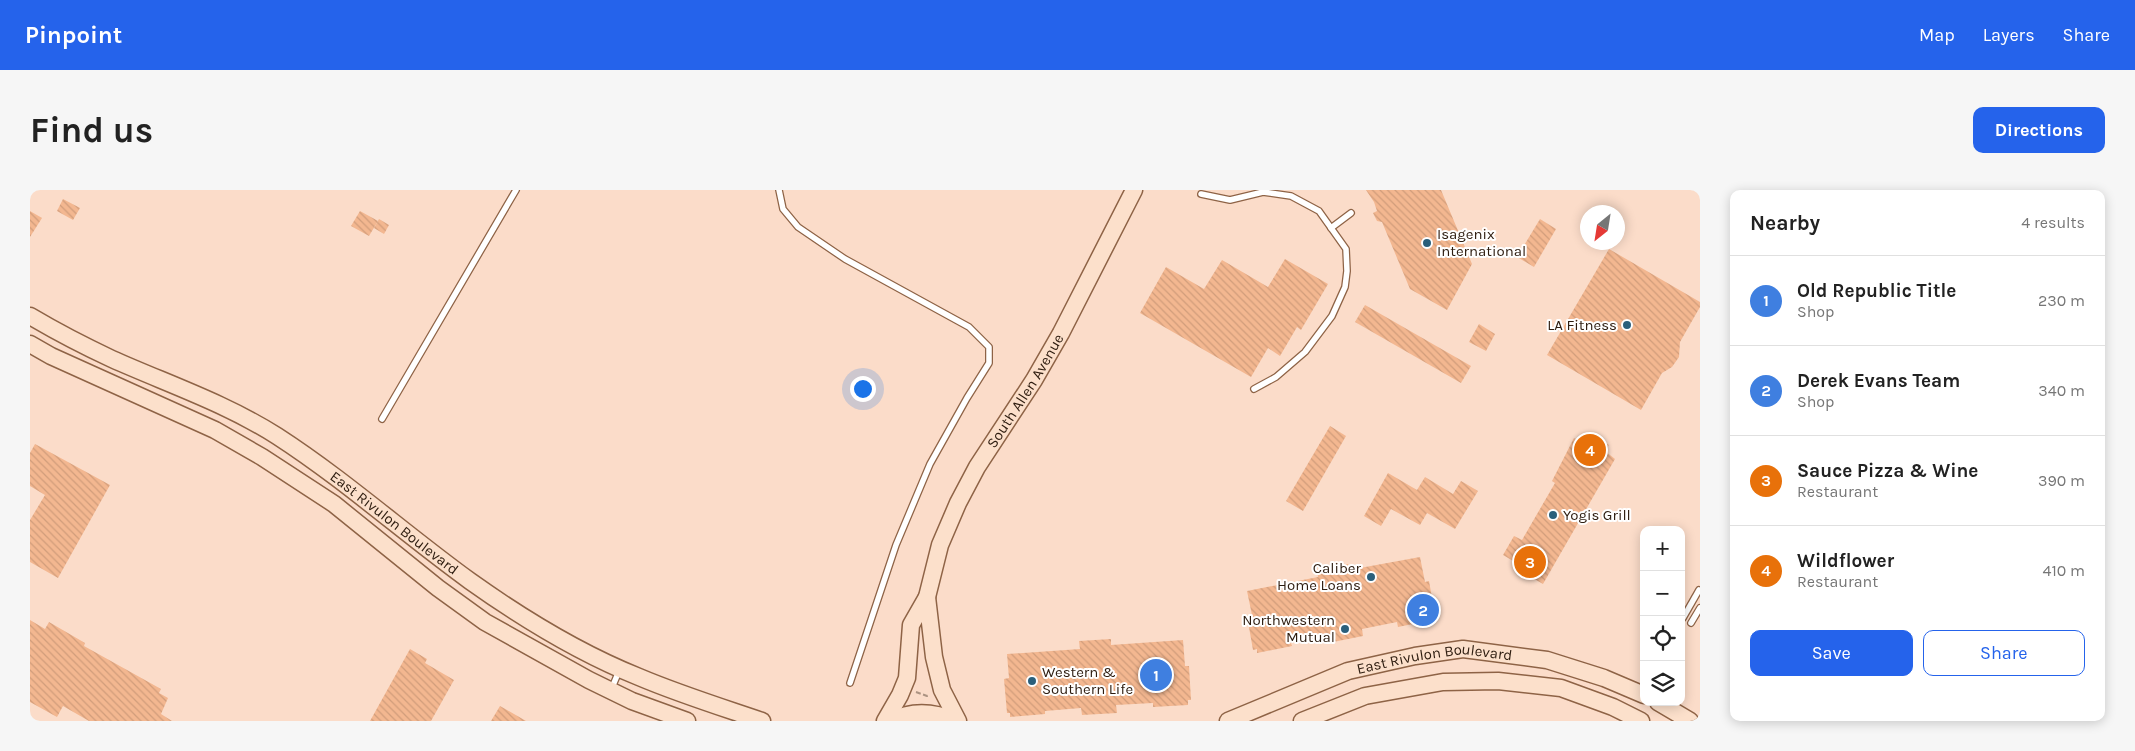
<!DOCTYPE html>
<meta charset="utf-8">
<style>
:root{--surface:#fff;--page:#f6f6f6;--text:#222;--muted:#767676;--line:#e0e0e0;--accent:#2563eb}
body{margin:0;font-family:Karla,sans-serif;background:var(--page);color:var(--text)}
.controls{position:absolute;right:15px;bottom:15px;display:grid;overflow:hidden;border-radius:10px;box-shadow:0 2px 12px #0003}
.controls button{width:45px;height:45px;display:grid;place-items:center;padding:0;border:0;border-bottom:1px solid var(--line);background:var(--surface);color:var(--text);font:25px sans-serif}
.compass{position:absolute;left:1550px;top:15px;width:45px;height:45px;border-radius:50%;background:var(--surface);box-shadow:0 2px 12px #0003;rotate:210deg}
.you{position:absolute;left:832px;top:198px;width:18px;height:18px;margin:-12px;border:4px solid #fff;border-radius:50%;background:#1a73e8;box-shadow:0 0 0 8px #1a73e833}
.badge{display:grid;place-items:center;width:32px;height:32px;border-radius:50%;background:var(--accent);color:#fff;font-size:16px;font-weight:700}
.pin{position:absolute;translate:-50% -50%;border:2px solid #fff;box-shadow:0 1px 5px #0006}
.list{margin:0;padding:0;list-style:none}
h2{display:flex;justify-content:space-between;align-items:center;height:65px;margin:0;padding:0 20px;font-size:21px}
h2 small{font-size:16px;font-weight:400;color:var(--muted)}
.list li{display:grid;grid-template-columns:32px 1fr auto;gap:15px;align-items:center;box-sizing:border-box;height:90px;padding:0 20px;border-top:1px solid var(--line)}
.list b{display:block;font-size:19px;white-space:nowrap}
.list p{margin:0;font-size:16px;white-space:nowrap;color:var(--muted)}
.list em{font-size:16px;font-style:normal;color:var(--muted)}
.actions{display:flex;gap:10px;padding:15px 20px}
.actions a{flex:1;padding:11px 0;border:1px solid var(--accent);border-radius:10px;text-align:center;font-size:18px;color:var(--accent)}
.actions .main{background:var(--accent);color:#fff}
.icon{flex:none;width:28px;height:28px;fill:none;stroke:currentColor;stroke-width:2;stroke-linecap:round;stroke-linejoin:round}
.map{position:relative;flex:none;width:1670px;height:531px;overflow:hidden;border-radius:10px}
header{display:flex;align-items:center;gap:30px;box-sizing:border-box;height:70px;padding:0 25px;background:var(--accent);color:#fff}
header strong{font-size:24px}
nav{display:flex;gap:28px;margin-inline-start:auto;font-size:18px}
.intro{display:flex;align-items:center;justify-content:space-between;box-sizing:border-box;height:120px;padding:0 30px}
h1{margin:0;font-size:35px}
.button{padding:12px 22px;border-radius:10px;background:var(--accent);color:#fff;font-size:18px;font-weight:700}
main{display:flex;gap:30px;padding:0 30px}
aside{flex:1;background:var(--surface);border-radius:10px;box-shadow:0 2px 12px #0003}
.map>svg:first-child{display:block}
.building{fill:url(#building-back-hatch)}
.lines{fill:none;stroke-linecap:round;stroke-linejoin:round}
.lane-casing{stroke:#8e6346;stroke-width:8}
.secondary-casing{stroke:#8e6346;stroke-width:19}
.path{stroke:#ac9382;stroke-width:2;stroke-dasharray:5 2.5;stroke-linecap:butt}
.lane{stroke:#fff;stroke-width:5.5}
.secondary{stroke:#fce0cb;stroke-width:16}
.poi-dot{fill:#2a5f7b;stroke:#fff;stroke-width:2}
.labels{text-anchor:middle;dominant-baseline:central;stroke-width:4;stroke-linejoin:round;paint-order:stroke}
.poi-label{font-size:15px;fill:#2d1c0f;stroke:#fff;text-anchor:start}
.street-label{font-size:15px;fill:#2d1c0f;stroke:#fff}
</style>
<header>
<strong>Pinpoint</strong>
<nav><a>Map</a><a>Layers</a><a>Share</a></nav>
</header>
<div class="intro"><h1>Find us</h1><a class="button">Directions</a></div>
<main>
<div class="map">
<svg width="1670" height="531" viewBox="0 0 1670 531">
<defs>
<pattern id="building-back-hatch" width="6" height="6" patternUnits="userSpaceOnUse" patternTransform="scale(1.25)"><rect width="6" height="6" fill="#f3b790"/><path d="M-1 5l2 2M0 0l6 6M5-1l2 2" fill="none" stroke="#d19d7b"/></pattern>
</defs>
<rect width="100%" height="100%" fill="#fbdcc9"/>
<g class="building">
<polygon points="1336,0 1411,0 1442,74 1417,120 1380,99 1352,32 1347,31 1343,23 1347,21 1344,12"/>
<polygon points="33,9 50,18 43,30 27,21"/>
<polygon points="0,21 12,28 0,47"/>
<polygon points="330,21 348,31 339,46 321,36"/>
<polygon points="349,29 359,35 354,44 344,38"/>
<polygon points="1510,29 1526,39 1504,77 1487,67"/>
<polygon points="1579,59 1670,112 1670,117 1650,152 1649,167 1642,177 1632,183 1611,220 1517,165"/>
<polygon points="1255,69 1298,94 1271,140 1267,137 1250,166 1238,158 1221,187 1110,123 1136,77 1174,99 1192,70 1238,97"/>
<polygon points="1335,115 1441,176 1431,193 1325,132"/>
<polygon points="1449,134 1465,144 1456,161 1439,152"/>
<polygon points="1300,236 1316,246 1273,321 1256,311"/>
<polygon points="1558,243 1579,255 1575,261 1585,269 1513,394 1482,376 1485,372 1473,365 1484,346 1492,350 1525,293 1522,291 1544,248 1552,253"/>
<polygon points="5,254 80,295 28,388 0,372 0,330 15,305 0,296 0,263"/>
<polygon points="1358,283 1387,300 1395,287 1423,304 1431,291 1448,301 1425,339 1397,323 1390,335 1361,319 1351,336 1334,326"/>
<polygon points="1390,367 1395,392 1399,391 1405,425 1402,426 1402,430 1368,437 1367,432 1332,439 1333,446 1298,453 1297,446 1261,453 1262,456 1227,463 1227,459 1223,460 1217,426 1222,425 1217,401 1288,387 1287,380 1318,374 1319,380"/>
<polygon points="0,430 15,439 19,432 55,453 54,456 131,499 129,503 138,508 131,524 142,531 59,531 33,516 27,527 0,512"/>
<polygon points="1081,449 1081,455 1153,450 1155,476 1159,476 1161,510 1158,510 1158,515 1123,517 1123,513 1086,515 1087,523 1052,525 1051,518 1015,521 1015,524 980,527 980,523 977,523 974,489 979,488 977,464 1050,459 1049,451"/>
<polygon points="380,459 397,469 395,473 424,490 401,531 340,531"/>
<polygon points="470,516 496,531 461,531"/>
</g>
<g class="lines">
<defs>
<g id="lane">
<polyline points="749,0 753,19 768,37 815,69 939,137 959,157 959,173 937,208 900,274 866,355 820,493"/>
<polyline points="1171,4 1200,10 1233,2 1261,6 1289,21 1316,59 1317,81 1315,97 1302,126 1275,162 1246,187 1224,199"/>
<polyline points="1301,38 1321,23"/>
<polyline points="352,229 486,0"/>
<polyline points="1653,428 1669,400"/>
<polyline points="1661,433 1670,418"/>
<polyline points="581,500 589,481"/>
</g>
<g id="secondary">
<path id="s1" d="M0 126C27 142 54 156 82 169 138 194 195 213 247 246 315 290 375 344 440 391 492 428 549 463 609 487 649 504 691 517 732 531"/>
<polyline points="0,154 21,166 185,240 232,267 304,314 408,398 455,432 559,490 602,511 657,531"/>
<polyline points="897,407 904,467 912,500 928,531"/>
<polyline points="1628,512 1660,531"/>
<path id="s2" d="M855 531 870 505 877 488 881 435 897 407 910 355 928 313 947 277 1004 190 1031 143 1104 0"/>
<path d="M860 531C882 520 903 521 925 531"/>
<path id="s3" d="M1198 531 1318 481 1385 466 1433 459 1517 470 1574 488 1614 505"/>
<polyline points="1272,531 1335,506 1413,492 1468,491 1531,498 1583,517 1611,531"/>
</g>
</defs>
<use href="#lane" class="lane-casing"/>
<use href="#secondary" class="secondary-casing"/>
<polyline class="path" points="886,502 897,506 900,505"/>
<use href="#lane" class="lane"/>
<use href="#secondary" class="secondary"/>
</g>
<g class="poi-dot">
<circle cx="1397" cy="53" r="5"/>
<circle cx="1597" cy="135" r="5"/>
<circle cx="1523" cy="325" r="5"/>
<circle cx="1341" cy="387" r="5"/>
<circle cx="1315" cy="439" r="5"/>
<circle cx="1002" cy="491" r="5"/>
</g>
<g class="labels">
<g class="poi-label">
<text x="1407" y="44">Isagenix<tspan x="1407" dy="17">International</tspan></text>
<text x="1587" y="135" text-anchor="end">LA Fitness</text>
<text x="1533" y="325">Yogis Grill</text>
<text x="1331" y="378" text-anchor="end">Caliber<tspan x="1331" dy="17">Home Loans</tspan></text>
<text x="1305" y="430" text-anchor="end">Northwestern<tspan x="1305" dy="17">Mutual</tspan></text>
<text x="1012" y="482">Western &amp;<tspan x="1012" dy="17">Southern Life</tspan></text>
</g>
<g class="street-label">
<text stroke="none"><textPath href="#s2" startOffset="364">South Allen Avenue</textPath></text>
<text stroke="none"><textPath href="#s1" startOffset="421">East Rivulon Boulevard</textPath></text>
<text stroke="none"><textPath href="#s3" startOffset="218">East Rivulon Boulevard</textPath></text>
</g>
</g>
</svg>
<div class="controls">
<button>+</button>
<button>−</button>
<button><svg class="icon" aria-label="locate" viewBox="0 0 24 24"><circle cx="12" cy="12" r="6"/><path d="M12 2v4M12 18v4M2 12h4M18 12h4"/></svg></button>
<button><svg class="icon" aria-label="layers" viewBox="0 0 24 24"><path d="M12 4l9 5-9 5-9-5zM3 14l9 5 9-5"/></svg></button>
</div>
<svg class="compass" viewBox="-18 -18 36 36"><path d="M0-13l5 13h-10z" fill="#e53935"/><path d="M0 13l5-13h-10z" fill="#767676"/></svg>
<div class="you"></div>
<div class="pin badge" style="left:1126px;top:485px;background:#3f7fe0">1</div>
<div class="pin badge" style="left:1393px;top:420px;background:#3f7fe0">2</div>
<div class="pin badge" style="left:1500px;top:372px;background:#e8710a">3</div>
<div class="pin badge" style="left:1560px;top:260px;background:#e8710a">4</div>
</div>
<aside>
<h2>Nearby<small>4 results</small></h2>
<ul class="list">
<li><span class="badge" style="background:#3f7fe0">1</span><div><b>Old Republic Title</b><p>Shop</p></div><em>230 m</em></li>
<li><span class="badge" style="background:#3f7fe0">2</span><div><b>Derek Evans Team</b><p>Shop</p></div><em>340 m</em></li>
<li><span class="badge" style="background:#e8710a">3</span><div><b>Sauce Pizza &amp; Wine</b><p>Restaurant</p></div><em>390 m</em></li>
<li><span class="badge" style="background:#e8710a">4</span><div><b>Wildflower</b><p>Restaurant</p></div><em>410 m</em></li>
</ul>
<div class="actions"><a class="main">Save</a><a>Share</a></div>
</aside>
</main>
